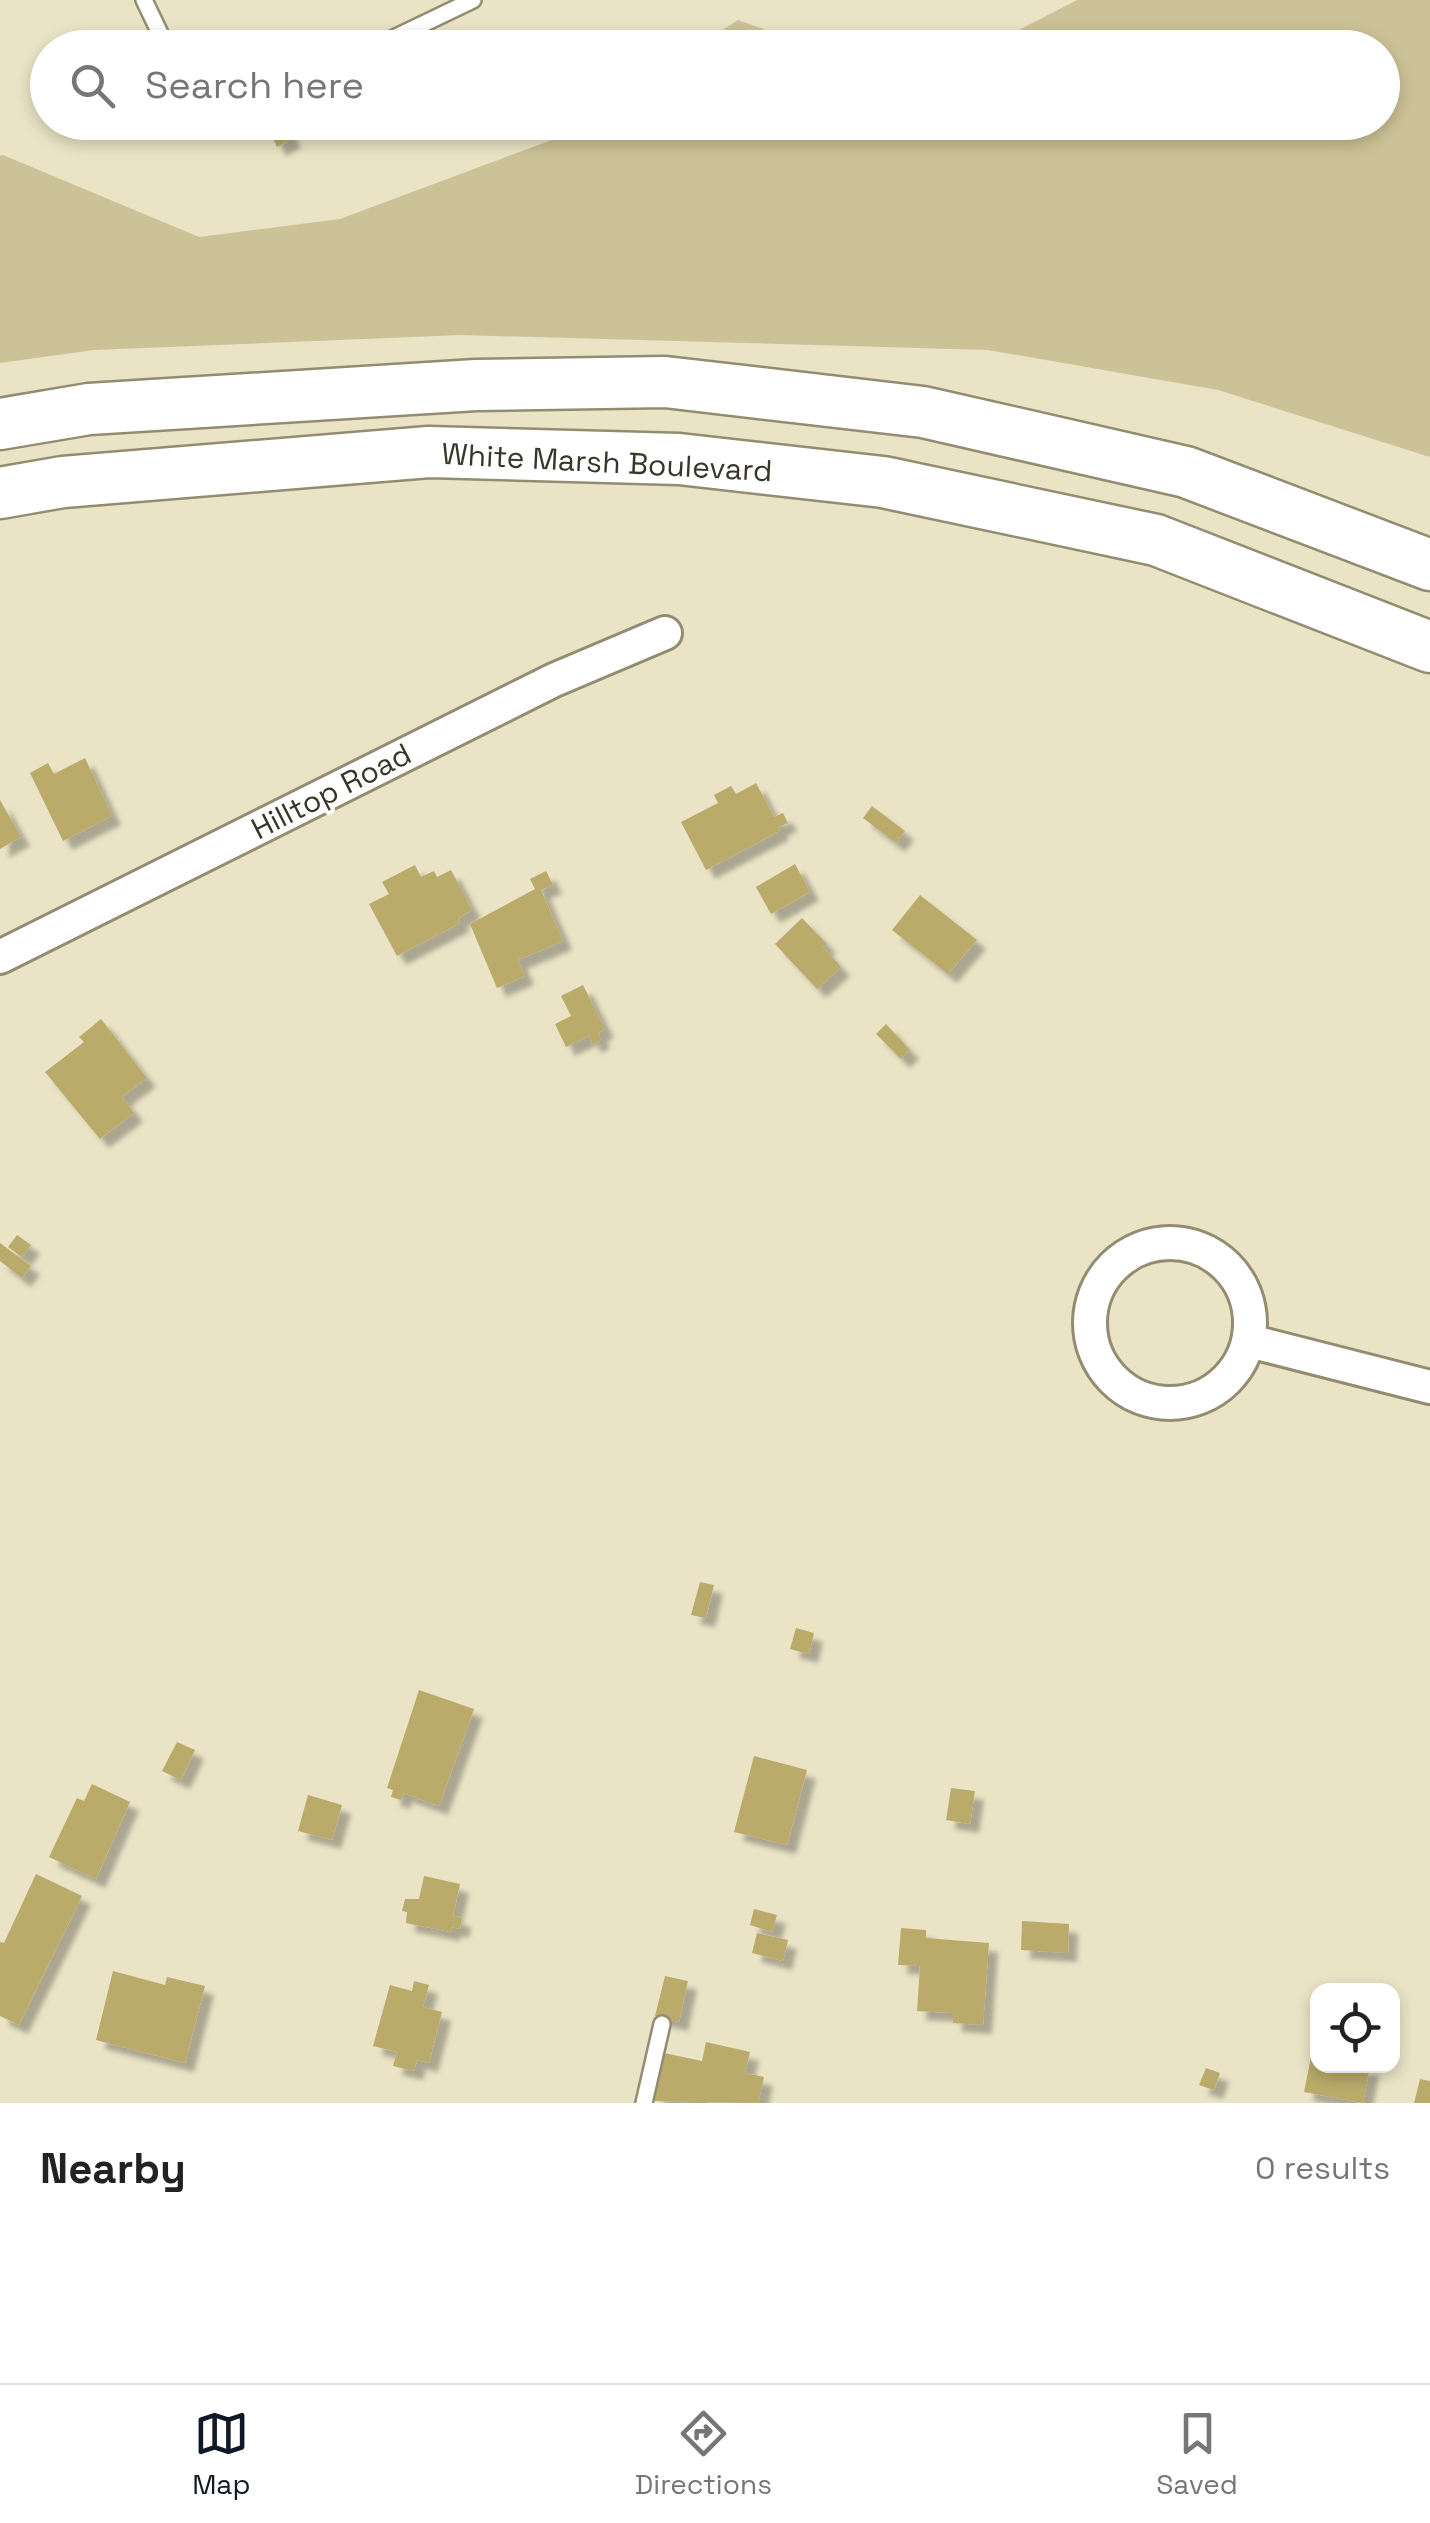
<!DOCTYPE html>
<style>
:root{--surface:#fff;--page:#f6f6f6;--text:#222;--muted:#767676;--line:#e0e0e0;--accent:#111827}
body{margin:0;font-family:"Space Grotesk",sans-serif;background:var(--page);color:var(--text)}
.controls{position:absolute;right:30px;bottom:30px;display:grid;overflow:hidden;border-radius:20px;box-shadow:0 5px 15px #0003}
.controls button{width:90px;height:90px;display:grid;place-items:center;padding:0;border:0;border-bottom:2px solid var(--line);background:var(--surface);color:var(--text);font:50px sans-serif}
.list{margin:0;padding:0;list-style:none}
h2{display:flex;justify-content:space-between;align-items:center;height:130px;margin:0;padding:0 40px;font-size:42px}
h2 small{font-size:32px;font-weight:400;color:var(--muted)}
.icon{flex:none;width:55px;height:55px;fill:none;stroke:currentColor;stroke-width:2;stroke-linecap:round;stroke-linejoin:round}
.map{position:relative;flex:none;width:1430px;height:2103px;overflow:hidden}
.search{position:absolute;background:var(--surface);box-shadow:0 5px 15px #0003;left:30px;right:30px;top:30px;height:110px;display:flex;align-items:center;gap:25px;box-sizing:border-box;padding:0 35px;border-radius:55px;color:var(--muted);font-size:38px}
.sheet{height:280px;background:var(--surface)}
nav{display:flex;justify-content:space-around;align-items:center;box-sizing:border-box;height:140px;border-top:2px solid var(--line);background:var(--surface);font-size:28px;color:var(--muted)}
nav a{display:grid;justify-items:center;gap:5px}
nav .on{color:var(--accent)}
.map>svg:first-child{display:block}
.green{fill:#ccc297}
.building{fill:#baab6b;filter:url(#shadow)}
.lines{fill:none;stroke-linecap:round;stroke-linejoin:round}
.service-casing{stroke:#938c71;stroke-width:20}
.minor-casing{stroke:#938c71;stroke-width:38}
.primary-casing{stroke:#938c71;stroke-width:55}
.service{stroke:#fff;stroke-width:15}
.minor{stroke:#fff;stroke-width:32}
.primary{stroke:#fff;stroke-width:50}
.labels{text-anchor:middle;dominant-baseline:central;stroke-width:8;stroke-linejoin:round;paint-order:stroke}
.street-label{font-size:30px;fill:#383529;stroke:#fff}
</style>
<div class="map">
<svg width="1430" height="2103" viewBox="0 0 1430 2103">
<defs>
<filter id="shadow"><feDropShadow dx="9" dy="9" stdDeviation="2.5" flood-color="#0004"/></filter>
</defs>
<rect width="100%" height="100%" fill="#eae3c6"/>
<g class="green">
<polygon points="1077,0 1430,0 1430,457 1218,390 988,350 461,335 94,350 0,363 0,156 3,155 199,237 340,219 557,138 580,123 1382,122 1382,48 986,47"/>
<polygon points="738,20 814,47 696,47"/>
</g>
<g class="building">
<polygon points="265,122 284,122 292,139 277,147"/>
<polygon points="85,758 112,816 63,841 30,773 48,763 54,774"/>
<polygon points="756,783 774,817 783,813 788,823 778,827 780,831 706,870 681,822 718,803 714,795 731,786 736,794"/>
<polygon points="0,800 21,837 0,849"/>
<polygon points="872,806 905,831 896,843 863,818"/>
<polygon points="795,864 810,892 771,914 756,887"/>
<polygon points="415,865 421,877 434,871 437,877 451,870 472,910 458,919 460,923 397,956 369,904 389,894 382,882"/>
<polygon points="546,871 553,885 541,890 563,941 518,960 525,976 497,988 470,924 535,889 530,879"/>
<polygon points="920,895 977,940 948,974 892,930"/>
<polygon points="802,918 827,944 823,947 841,967 817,989 775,944"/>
<polygon points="583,985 605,1029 598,1033 601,1040 592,1044 589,1036 566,1047 555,1024 571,1016 561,996"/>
<polygon points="101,1019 147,1078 122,1097 134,1113 100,1139 45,1072 84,1042 79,1037"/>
<polygon points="886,1024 910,1050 901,1059 876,1034"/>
<polygon points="17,1235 31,1245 22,1257 8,1247"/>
<polygon points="0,1243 31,1266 22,1278 0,1261"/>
<polygon points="700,1582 714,1585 706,1618 691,1615"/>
<polygon points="796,1628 814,1633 809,1654 790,1649"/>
<polygon points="419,1690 474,1709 439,1806 403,1793 401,1800 391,1797 393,1790 387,1788"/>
<polygon points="177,1742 195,1750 181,1780 162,1771"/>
<polygon points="754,1756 807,1770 787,1845 734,1832"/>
<polygon points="92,1784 130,1802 96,1879 49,1857 77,1798 84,1801"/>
<polygon points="951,1788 975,1791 970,1824 946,1820"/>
<polygon points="308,1795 342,1805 332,1840 298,1831"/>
<polygon points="36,1874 82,1896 19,2025 0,2016 0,1942 4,1943"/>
<polygon points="424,1876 460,1884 453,1916 462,1918 460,1929 452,1927 451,1932 406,1923 407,1912 402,1911 405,1899 419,1899"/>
<polygon points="754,1909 777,1915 772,1932 750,1925"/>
<polygon points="1022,1921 1069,1924 1068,1953 1021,1950"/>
<polygon points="901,1928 926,1930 926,1938 989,1943 983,2025 953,2023 953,2013 917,2011 920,1966 898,1965"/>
<polygon points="757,1933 788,1940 783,1961 752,1953"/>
<polygon points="113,1971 165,1985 167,1977 205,1986 185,2063 96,2040"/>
<polygon points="665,1976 688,1981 679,2022 655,2016"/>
<polygon points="414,1981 429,1985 423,2007 442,2012 429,2063 417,2060 414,2071 393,2066 397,2052 373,2046 390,1985 412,1991"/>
<polygon points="706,2042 750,2052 745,2073 764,2077 758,2103 653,2101 664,2053 702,2061"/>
<polygon points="1313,2047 1318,2048 1318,2066 1370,2066 1363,2103 1304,2092"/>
<polygon points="1206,2068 1220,2073 1214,2090 1199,2085"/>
<polygon points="1420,2079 1430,2081 1430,2103 1414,2103"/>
</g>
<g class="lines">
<defs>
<g id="service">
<polyline points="144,0 167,48"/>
<polyline points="373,48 473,0"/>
<polyline points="644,2103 662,2024"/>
</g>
<g id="minor">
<polyline points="0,957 554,680 665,633"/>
<circle cx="1170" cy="1323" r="80"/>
<polyline points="1249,1341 1430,1387"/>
</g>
<g id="primary">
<polyline points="0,424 89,409 476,385 665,382 923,412 1186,472 1430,565"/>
<polyline points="0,493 63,482 429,452 679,459 883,482 1156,540 1430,647"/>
</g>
</defs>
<use href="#service" class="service-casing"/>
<use href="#minor" class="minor-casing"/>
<use href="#primary" class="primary-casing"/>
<use href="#service" class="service"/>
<use href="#minor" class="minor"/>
<use href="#primary" class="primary"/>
</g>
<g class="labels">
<g class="street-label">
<text transform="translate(607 462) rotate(3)">White Marsh Boulevard</text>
<text transform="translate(331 791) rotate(-27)">Hilltop Road</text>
</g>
</g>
</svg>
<div class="controls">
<button><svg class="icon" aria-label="locate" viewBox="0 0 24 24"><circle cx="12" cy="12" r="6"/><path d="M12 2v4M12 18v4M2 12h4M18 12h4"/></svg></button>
</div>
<div class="search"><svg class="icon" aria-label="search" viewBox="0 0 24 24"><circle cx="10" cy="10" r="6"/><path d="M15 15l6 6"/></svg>Search here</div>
</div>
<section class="sheet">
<h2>Nearby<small>0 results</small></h2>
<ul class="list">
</ul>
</section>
<nav>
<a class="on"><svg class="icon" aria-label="map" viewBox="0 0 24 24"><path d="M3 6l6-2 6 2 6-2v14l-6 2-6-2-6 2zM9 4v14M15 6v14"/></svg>Map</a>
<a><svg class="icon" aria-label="directions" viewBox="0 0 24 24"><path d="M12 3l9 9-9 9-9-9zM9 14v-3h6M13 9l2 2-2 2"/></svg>Directions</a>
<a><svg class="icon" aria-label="saved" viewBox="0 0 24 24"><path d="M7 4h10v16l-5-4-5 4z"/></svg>Saved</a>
</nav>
